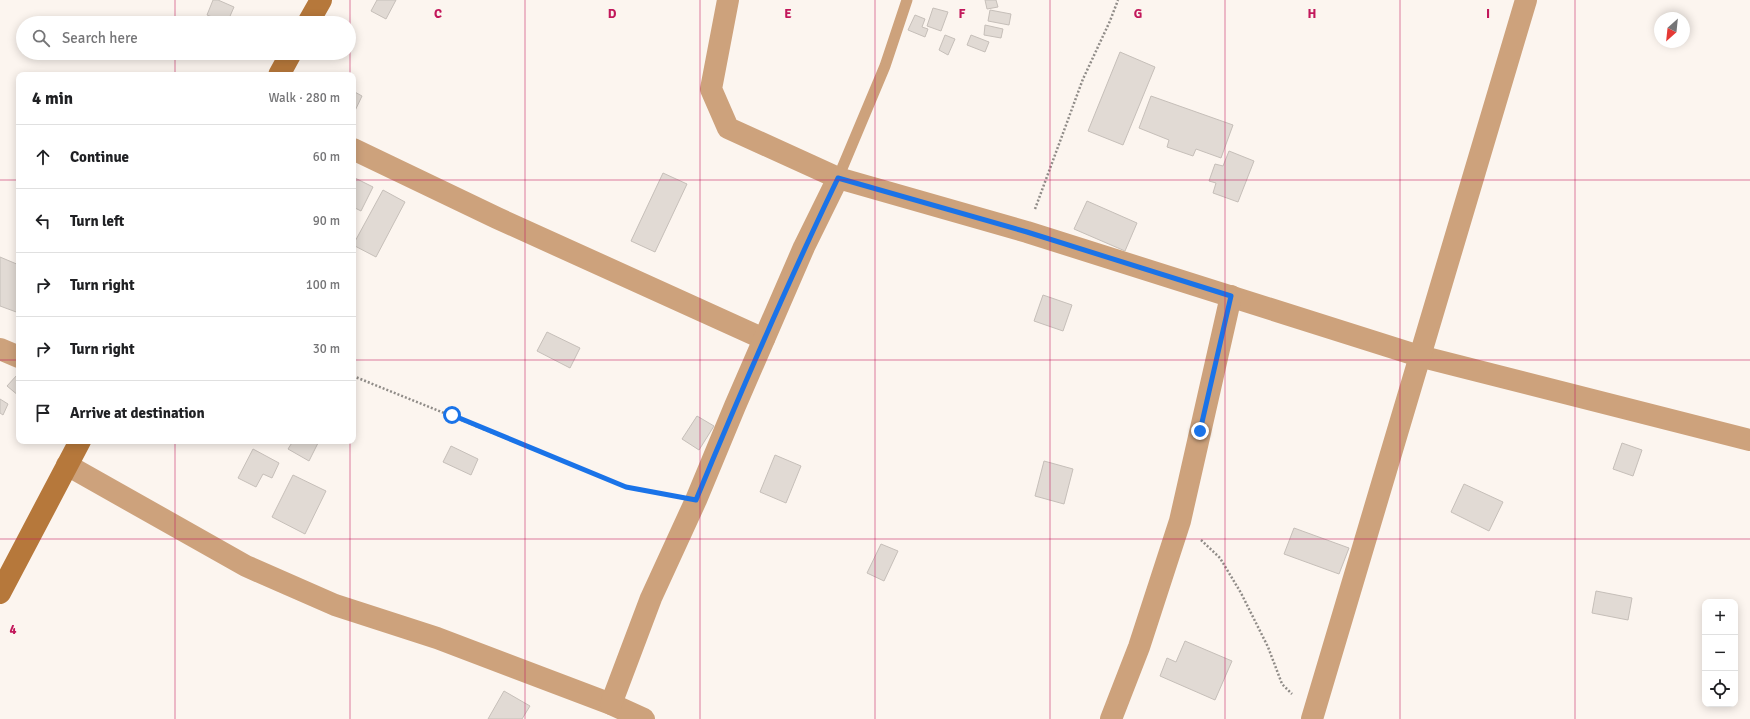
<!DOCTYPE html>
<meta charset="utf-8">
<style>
:root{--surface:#fff;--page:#f2f2f2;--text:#202124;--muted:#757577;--line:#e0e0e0}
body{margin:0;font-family:Signika,sans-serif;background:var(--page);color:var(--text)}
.controls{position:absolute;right:12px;bottom:12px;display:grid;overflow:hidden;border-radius:8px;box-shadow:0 2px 10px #0003}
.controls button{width:36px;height:36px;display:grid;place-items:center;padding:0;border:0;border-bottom:1px solid var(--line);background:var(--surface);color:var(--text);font:20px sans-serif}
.compass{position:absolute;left:1654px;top:12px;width:36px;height:36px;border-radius:50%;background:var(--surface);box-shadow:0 2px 10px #0003;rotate:207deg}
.stop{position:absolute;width:12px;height:12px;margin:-9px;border:3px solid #1a73e8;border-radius:50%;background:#fff}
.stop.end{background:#1a73e8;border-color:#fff;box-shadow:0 1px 4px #0008}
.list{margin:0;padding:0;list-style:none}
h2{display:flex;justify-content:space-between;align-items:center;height:52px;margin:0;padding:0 16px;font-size:17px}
h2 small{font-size:13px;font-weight:400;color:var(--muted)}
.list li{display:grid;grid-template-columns:26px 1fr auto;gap:12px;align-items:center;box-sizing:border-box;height:64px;padding:0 16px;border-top:1px solid var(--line)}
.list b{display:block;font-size:15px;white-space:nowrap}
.list em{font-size:13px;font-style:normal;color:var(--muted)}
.icon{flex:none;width:22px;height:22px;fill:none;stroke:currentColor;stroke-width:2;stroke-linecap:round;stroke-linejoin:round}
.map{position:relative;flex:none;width:1750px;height:719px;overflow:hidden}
.search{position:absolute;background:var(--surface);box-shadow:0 2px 10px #0003;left:16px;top:16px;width:340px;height:44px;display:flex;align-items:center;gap:10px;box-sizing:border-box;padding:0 14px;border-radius:22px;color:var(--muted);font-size:15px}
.panel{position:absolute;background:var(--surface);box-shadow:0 2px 10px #0003;left:16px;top:72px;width:340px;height:372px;border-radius:8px}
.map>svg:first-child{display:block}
.building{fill:#e1dad4;stroke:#c6bfb9}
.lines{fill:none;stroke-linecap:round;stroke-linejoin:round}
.path{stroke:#908c88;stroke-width:2.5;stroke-dasharray:2 2;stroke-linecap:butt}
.service{stroke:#cda27c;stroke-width:11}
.minor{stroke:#cda27c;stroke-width:22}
.secondary{stroke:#b6783b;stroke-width:22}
.route{stroke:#1a73e8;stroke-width:5}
.grid{fill:none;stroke:#c2185b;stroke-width:1;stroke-opacity:0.55}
.grid-label{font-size:13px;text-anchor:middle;font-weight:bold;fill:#c2185b;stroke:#fcf5ef;stroke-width:3;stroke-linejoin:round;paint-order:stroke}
</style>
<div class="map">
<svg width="1750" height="719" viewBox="0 0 1750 719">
<rect width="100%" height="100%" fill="#fcf5ef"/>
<g class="building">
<polygon points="213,0 218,0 234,7 227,23 207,15"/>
<polygon points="377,0 396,0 386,19 371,11"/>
<polygon points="985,0 996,0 998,7 987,9"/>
<polygon points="933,8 948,12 941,31 927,26"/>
<polygon points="990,10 1011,14 1009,25 988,21"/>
<polygon points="915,15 925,19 922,27 928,29 925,37 908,30"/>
<polygon points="985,25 1003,29 1001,38 984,35"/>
<polygon points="945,35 955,39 948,55 939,50"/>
<polygon points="971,35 989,42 985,52 967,45"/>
<polygon points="1120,52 1155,67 1123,145 1088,131"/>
<polygon points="353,91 362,96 353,115"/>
<polygon points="1151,96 1233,125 1221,158 1196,149 1193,156 1167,147 1169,140 1139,128"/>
<polygon points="1229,151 1254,161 1238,202 1213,193 1216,183 1209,181 1215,164 1223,166"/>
<polygon points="663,173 687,184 655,252 631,241"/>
<polygon points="353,177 373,187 361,211 353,207"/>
<polygon points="383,190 405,202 376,257 353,245"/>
<polygon points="1087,201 1137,223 1125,251 1074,229"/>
<polygon points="0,257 19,265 19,313 0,306"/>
<polygon points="1043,295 1072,305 1063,331 1034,321"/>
<polygon points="547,332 580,348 570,368 537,351"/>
<polygon points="17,375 19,377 19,396 7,386"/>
<polygon points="0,399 8,404 3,415 0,413"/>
<polygon points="697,416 714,426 699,450 682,439"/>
<polygon points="293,441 319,441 309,461 288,449"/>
<polygon points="1622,443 1642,450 1633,476 1613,469"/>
<polygon points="451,446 478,459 471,475 443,462"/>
<polygon points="253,449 279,463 272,478 263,474 256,487 238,478"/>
<polygon points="775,455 801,466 786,503 760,492"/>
<polygon points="1044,461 1073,469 1064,504 1035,496"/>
<polygon points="293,475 326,491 305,534 272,517"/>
<polygon points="1464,484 1503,502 1489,531 1451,512"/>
<polygon points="1294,528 1349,548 1339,574 1284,554"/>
<polygon points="881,544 898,551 884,581 867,573"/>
<polygon points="1596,591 1632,598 1628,620 1592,613"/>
<polygon points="1185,641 1232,661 1215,700 1160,676 1167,658 1176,662"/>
<polygon points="504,691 530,706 522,719 488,719"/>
</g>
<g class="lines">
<g class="path">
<polyline points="1035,209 1083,79 1110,21 1118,0"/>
<polyline points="353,376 626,487 670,495"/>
<polyline points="1201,540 1220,558 1241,593 1268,647 1282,684 1292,694"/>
</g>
<polyline class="service" points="838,178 885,66 907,0"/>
<g class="minor">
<polyline points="728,0 711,89 728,128 838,178 1027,232 1419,356 1750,440"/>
<polyline points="353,149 497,218 764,339"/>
<polyline points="0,349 19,357"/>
<polyline points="67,465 246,566 335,605 437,638 611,704 644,719"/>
<polyline points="611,704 651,598 696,500 735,406 804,247 838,178"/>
<polyline points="1111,719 1139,647 1180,521 1231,296"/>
<polyline points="1312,719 1526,0"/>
</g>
<g class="secondary">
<polyline points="308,23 321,0"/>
<polyline points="279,75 291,53"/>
<polyline points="0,593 80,441"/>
</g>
</g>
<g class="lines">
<path class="route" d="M452 415 626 487 696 500C741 391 787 284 838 178L1027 232 1231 296 1200 431"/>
</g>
<path class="grid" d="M175 0V23M350 0V75M525 0V719M700 0V719M875 0V719M1050 0V719M1225 0V719M1400 0V719M1575 0V719M175 53V75M0 180H19M353 180H1750M0 360H19M353 360H1750M175 441V719M350 441V719M0 539H1750"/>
<g class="grid-label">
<text x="438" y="18">C</text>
<text x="612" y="18">D</text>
<text x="788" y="18">E</text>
<text x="962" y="18">F</text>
<text x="1138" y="18">G</text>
<text x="1312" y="18">H</text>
<text x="1488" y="18">I</text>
<text x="13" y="634">4</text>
</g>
</svg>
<div class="controls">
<button>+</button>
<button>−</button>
<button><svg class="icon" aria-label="locate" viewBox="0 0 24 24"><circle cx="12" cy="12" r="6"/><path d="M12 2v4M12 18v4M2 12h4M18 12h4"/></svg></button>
</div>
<svg class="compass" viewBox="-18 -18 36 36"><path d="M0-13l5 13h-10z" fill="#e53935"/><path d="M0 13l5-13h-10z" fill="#757577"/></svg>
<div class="stop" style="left:452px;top:415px"></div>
<div class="stop end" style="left:1200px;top:431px"></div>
<div class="search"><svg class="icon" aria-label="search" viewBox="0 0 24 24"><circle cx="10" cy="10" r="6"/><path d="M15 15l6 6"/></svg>Search here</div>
<section class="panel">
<h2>4 min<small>Walk · 280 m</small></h2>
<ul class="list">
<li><svg class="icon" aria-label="ahead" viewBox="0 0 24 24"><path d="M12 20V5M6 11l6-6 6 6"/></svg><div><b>Continue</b></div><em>60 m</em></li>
<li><svg class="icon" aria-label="left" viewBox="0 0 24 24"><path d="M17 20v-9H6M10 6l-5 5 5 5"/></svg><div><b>Turn left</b></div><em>90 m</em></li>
<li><svg class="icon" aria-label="right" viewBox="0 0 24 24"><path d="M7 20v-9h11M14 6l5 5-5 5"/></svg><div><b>Turn right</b></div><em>100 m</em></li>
<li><svg class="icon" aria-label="right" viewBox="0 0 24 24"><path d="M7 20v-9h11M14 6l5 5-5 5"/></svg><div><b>Turn right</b></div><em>30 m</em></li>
<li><svg class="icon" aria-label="arrive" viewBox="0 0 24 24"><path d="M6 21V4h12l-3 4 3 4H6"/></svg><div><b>Arrive at destination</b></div></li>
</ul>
</section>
</div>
